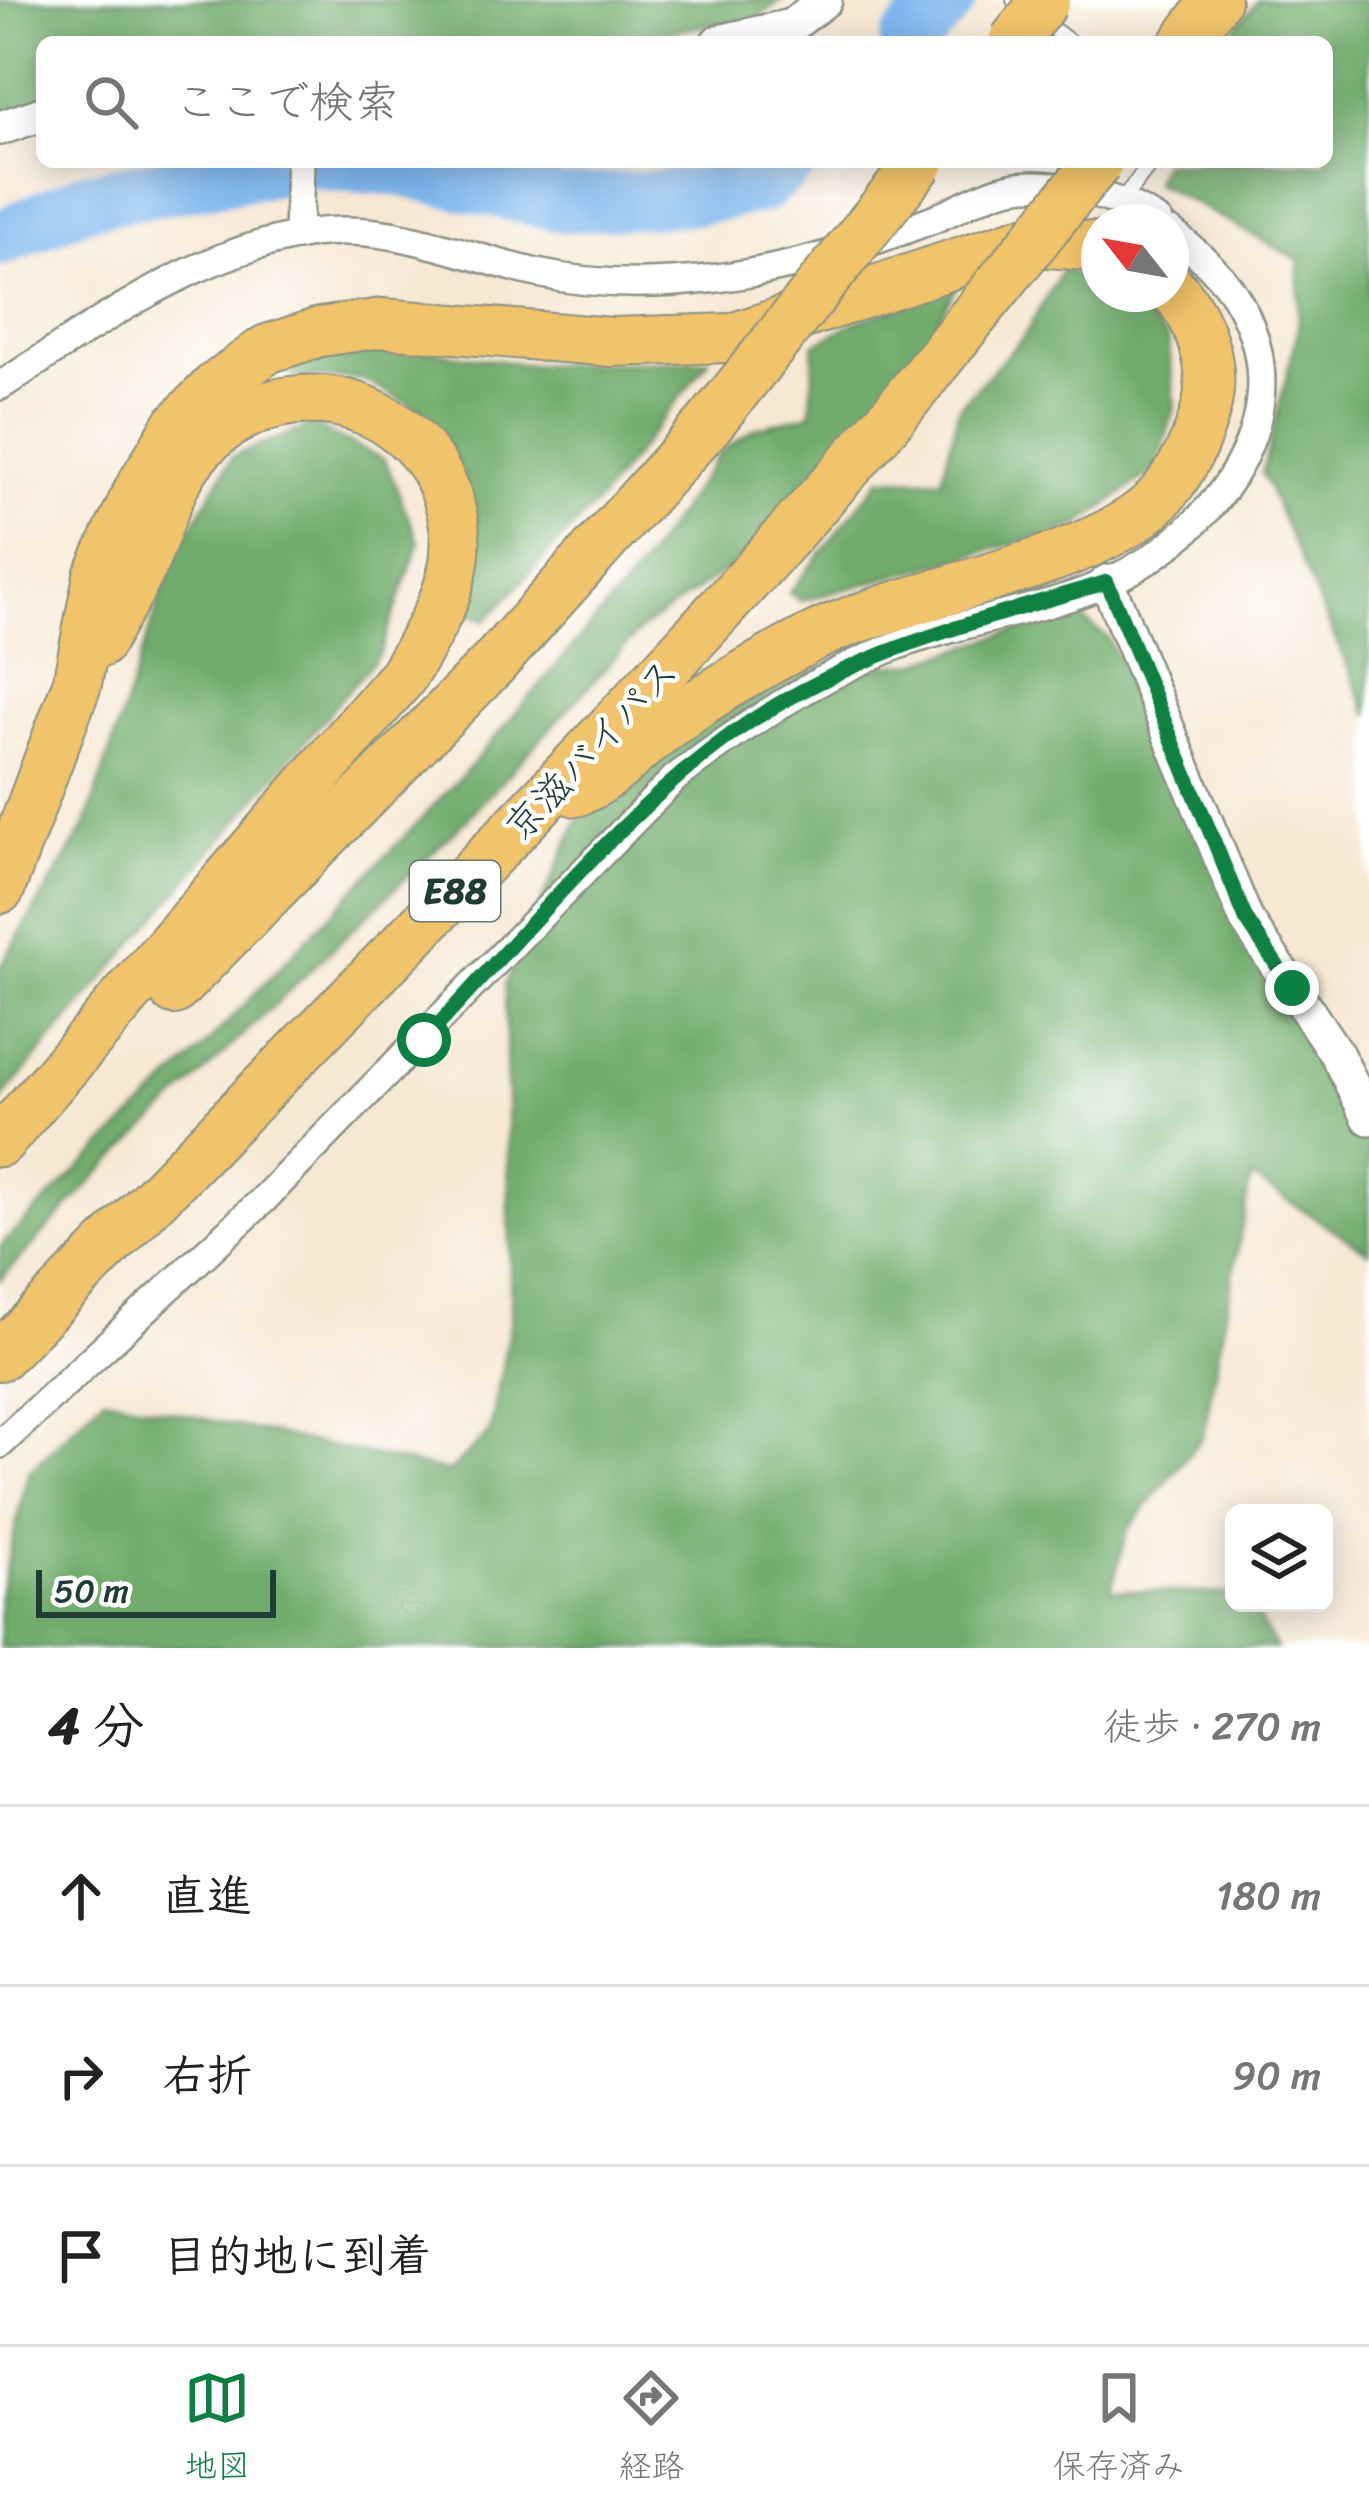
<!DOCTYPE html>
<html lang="ja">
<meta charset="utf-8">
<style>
:root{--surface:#fff;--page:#f2f2f2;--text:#222;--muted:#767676;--line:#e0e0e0;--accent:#0b8043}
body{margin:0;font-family:Sriracha,"Klee One",sans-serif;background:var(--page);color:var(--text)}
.controls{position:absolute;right:36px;bottom:36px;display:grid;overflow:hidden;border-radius:18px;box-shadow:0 6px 30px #0003}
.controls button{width:108px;height:108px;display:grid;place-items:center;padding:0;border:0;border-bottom:3px solid var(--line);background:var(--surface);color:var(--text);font:60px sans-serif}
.compass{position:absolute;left:1081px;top:204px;width:108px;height:108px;border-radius:50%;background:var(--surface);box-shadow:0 6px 30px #0003;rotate:301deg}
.scale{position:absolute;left:36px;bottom:30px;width:240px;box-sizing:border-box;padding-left:12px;border:6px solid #1f3d34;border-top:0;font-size:33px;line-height:42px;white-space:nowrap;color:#1f3d34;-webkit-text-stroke:9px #fff;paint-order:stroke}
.stop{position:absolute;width:36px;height:36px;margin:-27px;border:9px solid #0b8043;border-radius:50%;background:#fff}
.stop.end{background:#0b8043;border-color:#fff;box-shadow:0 3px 12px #0008}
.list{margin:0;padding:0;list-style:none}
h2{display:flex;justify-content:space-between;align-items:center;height:156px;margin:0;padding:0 48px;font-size:51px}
h2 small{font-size:39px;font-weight:400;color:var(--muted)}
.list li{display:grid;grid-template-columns:78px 1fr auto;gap:36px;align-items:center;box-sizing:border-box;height:180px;padding:0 48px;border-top:3px solid var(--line)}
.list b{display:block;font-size:45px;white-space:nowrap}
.list em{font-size:39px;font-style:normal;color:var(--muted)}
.icon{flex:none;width:66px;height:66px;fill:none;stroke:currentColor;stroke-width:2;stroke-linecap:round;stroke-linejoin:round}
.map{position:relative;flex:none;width:1369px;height:1648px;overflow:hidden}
.search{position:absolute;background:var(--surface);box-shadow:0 6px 30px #0003;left:36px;right:36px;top:36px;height:132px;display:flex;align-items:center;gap:30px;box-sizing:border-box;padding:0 42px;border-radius:18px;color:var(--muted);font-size:45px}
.sheet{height:696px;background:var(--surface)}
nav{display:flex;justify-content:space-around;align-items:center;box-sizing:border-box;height:168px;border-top:3px solid var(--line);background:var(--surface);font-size:33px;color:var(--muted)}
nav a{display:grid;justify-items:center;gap:6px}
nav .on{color:var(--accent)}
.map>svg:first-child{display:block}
.forest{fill:#71ac6c;stroke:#487450;stroke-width:3}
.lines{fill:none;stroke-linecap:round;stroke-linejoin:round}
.river{stroke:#7db6ed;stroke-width:57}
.service-casing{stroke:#8b9284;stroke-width:18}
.minor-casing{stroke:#8b9284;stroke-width:32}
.tertiary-casing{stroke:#8b9284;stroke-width:38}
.motorway-casing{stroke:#8b9284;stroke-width:52}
.service{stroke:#fff;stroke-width:14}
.minor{stroke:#fff;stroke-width:27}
.tertiary{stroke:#fff;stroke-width:33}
.motorway{stroke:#f1c36a;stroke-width:48}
.motorway-bridge-casing{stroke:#8b9284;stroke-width:52;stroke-linecap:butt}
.motorway-bridge{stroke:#f1c36a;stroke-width:48}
.route{stroke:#0b8043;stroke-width:15}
.labels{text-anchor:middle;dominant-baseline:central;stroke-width:9;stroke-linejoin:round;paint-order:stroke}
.shield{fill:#fff;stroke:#627771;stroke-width:3}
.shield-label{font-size:36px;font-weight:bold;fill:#1f3d34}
.street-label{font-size:39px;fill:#1f3d34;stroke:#fff}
</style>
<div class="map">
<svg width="1369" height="1648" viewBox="0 0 1369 1648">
<rect width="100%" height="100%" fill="#fff"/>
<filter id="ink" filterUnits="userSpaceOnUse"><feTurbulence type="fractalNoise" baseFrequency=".00833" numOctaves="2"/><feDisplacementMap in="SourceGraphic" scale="24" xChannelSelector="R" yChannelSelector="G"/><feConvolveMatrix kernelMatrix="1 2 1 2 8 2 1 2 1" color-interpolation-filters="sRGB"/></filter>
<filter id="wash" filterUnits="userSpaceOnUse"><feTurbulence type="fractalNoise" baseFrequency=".004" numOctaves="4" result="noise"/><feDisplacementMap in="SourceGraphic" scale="48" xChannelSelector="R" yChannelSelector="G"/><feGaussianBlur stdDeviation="2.7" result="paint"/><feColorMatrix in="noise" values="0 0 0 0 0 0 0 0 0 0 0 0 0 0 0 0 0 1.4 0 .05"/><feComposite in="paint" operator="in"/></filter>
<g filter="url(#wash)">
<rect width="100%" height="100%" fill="#f7e8d4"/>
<g class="forest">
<polygon points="0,0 781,0 760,17 603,42 42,42 42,106 0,119"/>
<polygon points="1258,0 1369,0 1369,715 1262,473 1298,331 1299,260 1154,182 1162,162 1327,162 1327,42 1224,42"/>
<polygon points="1063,269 1099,284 1099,294 1126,295 1168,339 1175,407 1156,469 1076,527 802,601 789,593 881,478 942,479 959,407 1024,336"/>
<polygon points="959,282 909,371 737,562 641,629 467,819 98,1175 0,1280 0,1246 191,1061 461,777 636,573 721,451 756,428 811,414 814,345 851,324"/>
<polygon points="379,344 531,365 709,360 600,499 486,620 459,612 478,520 458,462 428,414 361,379 294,377 279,360"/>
<polygon points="312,425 385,460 419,543 380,653 0,1101 0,967 86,825 173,559 233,456"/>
<polygon points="1073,612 1107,637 1319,1055 1369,1127 1369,1252 1251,1177 1203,1436 1127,1531 1111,1590 1234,1594 1234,1603 1249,1603 1276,1648 0,1648 0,1596 28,1473 104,1397 449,1472 490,1432 511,1318 505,985 583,809 752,676 916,663"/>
</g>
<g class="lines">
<g class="river">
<polyline points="908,42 947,0"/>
<polyline points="330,162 396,167 563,204 693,197 761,185 788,162"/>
<polyline points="0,238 87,200 305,162"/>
</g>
</g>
</g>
<g filter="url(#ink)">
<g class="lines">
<defs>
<g id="service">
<polyline points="1014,0 1070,42"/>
<polyline points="1119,204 1152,162"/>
</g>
<g id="minor">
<polyline points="298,236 300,162"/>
<path d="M0 386C97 324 190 254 306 234 387 220 460 256 537 273 591 285 654 285 709 279 783 271 858 248 928 221 953 212 977 196 1003 189 1046 176 1122 197 1159 222"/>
<path d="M0 1444 262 1201 675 778C745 725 819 675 901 644 969 619 1045 611 1110 581 1217 532 1307 412 1235 296 1219 271 1194 250 1171 232"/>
</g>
<g id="tertiary">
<polyline points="718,42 791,26 825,0"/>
<polyline points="0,128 42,114"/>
<polyline points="1107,582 1246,919 1337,1055 1369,1118"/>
</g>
<g id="motorway">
<polyline points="1185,42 1216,0"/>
<path d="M576 792C610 779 628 756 656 734 704 696 757 666 811 638 899 593 1096 565 1157 500 1182 473 1198 440 1207 404 1216 363 1199 318 1171 287"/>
<polyline points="0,889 77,684 98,576 138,491 176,427 215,387 267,349 320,332 382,323 612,342 732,338 1022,241 1099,247"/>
<polyline points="174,990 493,664 709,424"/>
<path d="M0 1142 402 677C427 635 460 585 455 533 442 404 291 355 201 447 170 479 161 522 144 562 132 590 114 616 100 643"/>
<path d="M0 1356C303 1046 612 741 896 412"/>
</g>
</defs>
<use href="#service" class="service-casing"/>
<use href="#minor" class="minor-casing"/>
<use href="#tertiary" class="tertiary-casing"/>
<use href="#motorway" class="motorway-casing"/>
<use href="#service" class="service"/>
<use href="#minor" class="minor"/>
<use href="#tertiary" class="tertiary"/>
<use href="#motorway" class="motorway"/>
<defs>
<g id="motorway-bridge">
<polyline points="1013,42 1045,0"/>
<polyline points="896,412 1098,162"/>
<polyline points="709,424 920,162"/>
</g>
</defs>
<use href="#motorway-bridge" class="motorway-bridge-casing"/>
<use href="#motorway-bridge" class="motorway-bridge"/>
</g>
</g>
<g class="lines" filter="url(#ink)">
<path class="route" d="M424 1040C521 938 635 797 751 721 859 650 984 619 1107 582L1246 919 1292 988"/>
</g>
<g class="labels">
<rect class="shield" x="410" y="861" width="90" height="60" rx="9"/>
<g class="shield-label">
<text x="455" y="891">E88</text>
</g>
<g class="street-label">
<text transform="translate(591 749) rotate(-47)">京滋バイパス</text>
</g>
</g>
</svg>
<div class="controls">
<button><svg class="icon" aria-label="layers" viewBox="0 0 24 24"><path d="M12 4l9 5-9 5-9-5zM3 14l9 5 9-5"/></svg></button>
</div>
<svg class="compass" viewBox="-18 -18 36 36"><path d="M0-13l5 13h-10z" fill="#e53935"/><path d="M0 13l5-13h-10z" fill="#767676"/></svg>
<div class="scale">50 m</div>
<div class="stop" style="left:424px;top:1040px"></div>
<div class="stop end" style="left:1292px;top:988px"></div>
<div class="search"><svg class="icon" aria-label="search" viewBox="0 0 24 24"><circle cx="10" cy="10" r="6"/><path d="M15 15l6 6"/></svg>ここで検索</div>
</div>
<section class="sheet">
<h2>4 分<small>徒歩 · 270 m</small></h2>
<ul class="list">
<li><svg class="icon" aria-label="ahead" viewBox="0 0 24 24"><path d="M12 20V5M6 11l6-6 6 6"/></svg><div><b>直進</b></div><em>180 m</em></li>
<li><svg class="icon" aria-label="right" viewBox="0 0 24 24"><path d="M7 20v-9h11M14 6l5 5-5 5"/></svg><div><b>右折</b></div><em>90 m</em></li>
<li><svg class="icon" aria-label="arrive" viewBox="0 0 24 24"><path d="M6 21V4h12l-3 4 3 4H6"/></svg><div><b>目的地に到着</b></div></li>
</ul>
</section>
<nav>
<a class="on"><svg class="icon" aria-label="map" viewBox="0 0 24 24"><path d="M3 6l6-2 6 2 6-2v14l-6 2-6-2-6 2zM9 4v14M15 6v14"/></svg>地図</a>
<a><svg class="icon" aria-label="directions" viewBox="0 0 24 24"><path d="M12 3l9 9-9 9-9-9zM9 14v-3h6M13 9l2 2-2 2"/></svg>経路</a>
<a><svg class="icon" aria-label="saved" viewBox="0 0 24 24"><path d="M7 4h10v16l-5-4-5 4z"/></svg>保存済み</a>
</nav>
